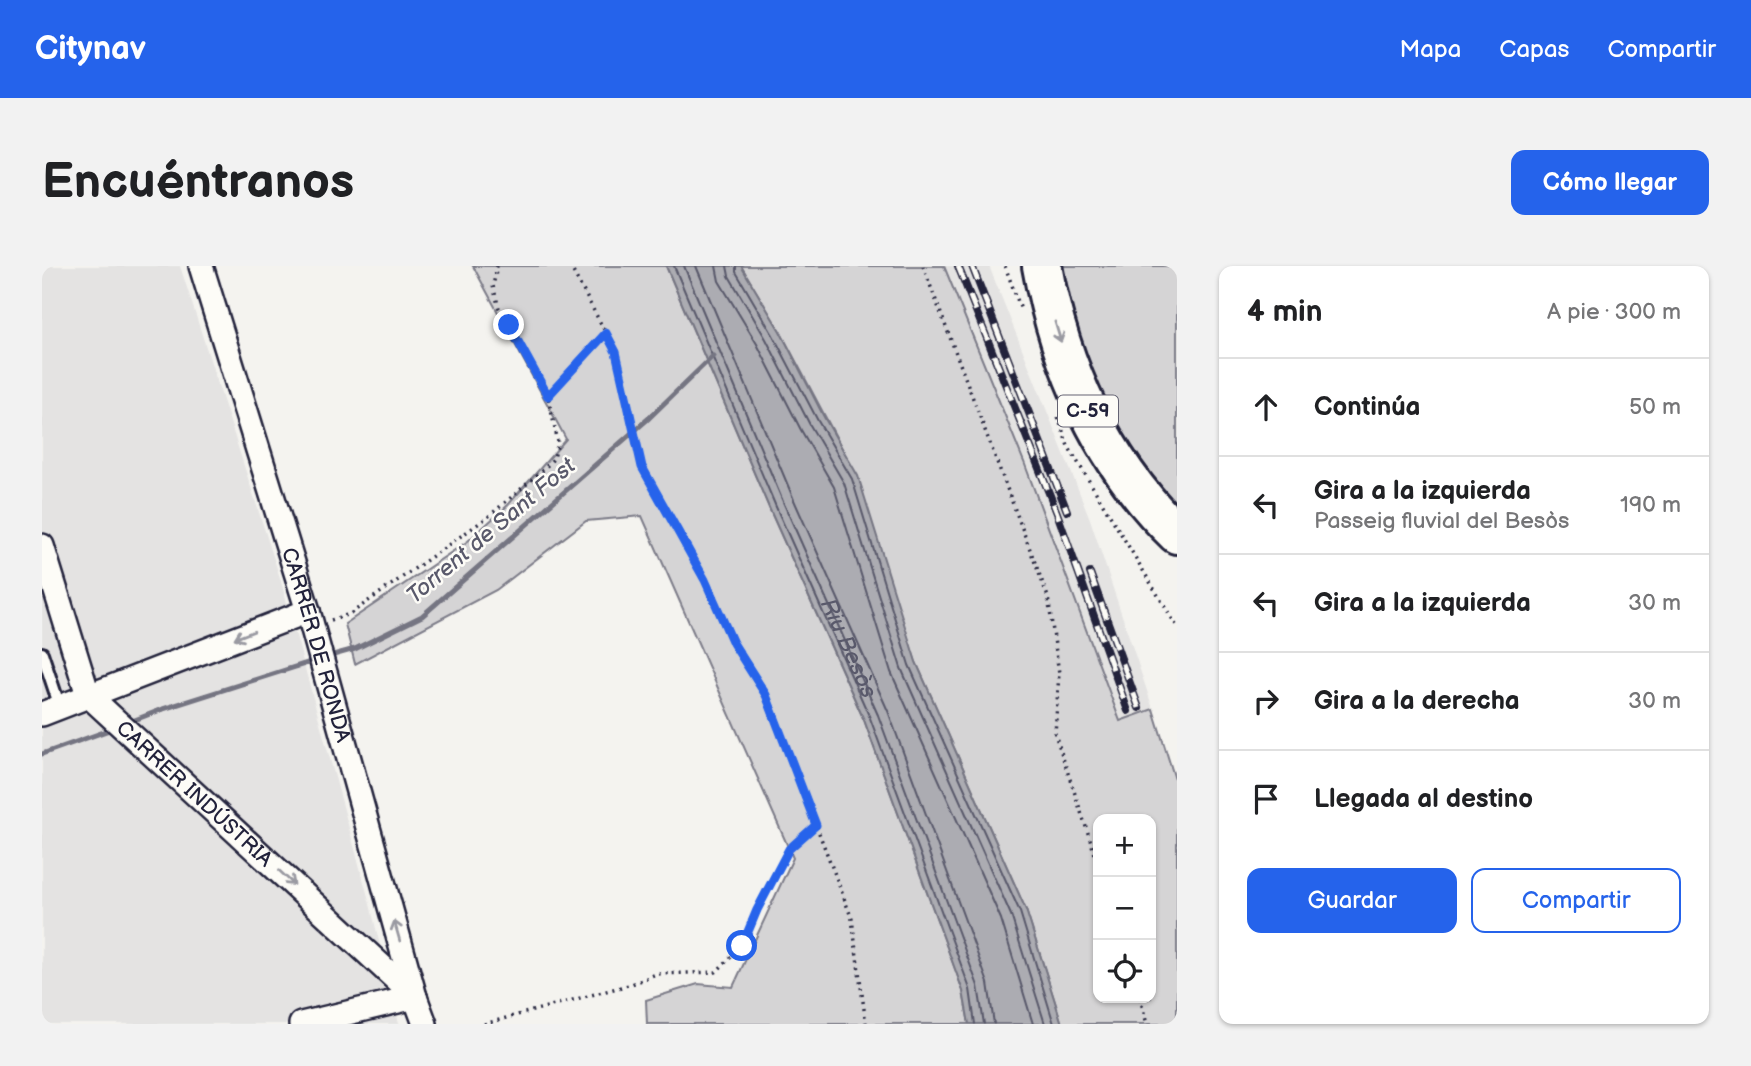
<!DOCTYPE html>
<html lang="es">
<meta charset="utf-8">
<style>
:root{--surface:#fff;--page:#f2f2f2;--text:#202124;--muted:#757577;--line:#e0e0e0;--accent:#2563eb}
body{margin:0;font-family:"Balsamiq Sans",sans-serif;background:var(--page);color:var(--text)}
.controls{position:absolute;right:21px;bottom:21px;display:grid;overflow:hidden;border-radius:14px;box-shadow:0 2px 5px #0004}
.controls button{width:63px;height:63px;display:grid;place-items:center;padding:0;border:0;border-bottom:2px solid var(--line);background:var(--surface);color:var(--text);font:35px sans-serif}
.stop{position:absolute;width:21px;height:21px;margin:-16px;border:5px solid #2563eb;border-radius:50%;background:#fff}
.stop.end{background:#2563eb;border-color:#fff;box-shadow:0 2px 7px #0008}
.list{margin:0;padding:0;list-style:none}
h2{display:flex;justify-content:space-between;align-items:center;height:91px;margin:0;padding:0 28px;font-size:30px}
h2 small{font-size:23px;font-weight:400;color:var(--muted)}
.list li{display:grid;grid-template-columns:46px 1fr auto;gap:21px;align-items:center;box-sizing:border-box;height:98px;padding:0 28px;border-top:2px solid var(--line)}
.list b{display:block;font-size:26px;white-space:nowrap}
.list p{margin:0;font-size:23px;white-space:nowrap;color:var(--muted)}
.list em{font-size:23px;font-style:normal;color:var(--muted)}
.actions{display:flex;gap:14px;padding:21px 28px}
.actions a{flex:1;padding:16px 0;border:2px solid var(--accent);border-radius:14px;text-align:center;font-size:24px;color:var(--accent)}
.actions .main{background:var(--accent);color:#fff}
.icon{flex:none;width:38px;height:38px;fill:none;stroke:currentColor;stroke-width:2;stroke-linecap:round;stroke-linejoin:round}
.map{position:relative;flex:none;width:1135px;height:758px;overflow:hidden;border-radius:14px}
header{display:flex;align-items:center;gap:42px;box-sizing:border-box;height:98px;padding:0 35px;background:var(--accent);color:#fff}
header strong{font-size:33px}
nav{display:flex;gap:38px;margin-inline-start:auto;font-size:24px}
.intro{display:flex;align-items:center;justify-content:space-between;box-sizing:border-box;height:168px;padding:0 42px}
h1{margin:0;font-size:49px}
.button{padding:18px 32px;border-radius:14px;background:var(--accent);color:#fff;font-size:24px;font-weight:700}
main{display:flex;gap:42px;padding:0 42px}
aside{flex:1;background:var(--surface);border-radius:14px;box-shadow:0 2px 5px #0004}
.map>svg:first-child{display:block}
.built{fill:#e4e3e2}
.green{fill:#d5d4d5;stroke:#7c7b88;stroke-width:2;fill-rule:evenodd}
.water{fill:#acacb2;stroke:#757582;stroke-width:2}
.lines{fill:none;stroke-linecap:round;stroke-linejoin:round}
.shore{stroke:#59596b;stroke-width:2}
.stream{stroke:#757582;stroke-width:5}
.lane-casing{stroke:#22223b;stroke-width:16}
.street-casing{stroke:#22223b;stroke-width:28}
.highway-casing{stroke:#22223b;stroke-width:44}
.path{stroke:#22223b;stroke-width:3.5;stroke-dasharray:2 5;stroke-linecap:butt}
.lane{stroke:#fdfcf7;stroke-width:10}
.street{stroke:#fdfcf7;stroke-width:23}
.highway{stroke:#fdfcf7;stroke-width:38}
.rail-casing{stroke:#22223b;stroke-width:8}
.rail{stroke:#fdfcf7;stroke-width:5;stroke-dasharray:16;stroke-linecap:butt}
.oneway{stroke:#9a9aa2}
.route{stroke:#2563eb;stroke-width:9}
.labels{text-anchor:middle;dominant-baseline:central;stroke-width:5;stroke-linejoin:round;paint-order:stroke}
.shield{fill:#fdfcf7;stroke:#646373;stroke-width:2}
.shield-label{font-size:19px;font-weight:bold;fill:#22223b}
.street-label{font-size:21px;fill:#22223b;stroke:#fdfcf7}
.water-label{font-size:23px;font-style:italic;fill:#59596b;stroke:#fdfcf7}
</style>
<header>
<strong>Citynav</strong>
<nav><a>Mapa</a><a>Capas</a><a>Compartir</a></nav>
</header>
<div class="intro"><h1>Encuéntranos</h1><a class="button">Cómo llegar</a></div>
<main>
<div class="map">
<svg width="1135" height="758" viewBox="0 0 1135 758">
<rect width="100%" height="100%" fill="#f4f3ef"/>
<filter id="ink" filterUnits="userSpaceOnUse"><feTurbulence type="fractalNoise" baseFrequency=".0143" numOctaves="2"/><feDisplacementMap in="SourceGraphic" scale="14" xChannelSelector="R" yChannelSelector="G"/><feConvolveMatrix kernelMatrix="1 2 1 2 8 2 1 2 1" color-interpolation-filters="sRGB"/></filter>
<g filter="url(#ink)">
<g class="built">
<polygon points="0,0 138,0 238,312 328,638 357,758 0,758"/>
<polygon points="902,0 947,0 1048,253 1111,443 1078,456 982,196"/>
</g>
<g class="green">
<polygon points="431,0 624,0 728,244 822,454 921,725 927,758 605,758 604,734 656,718 691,721 751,592 600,250 544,255 454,324 313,398 303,358 426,275 466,239 524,173"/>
<path d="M699 0H902L982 196 1078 455 1111 443 1135 520V758H1020L984 644 874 396 804 190 738 65ZM1056 553H1109V732H1056Z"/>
<path d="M1018 0H1135V248C1090 194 1057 136 1034 69 1027 47 1023 23 1018 0Z"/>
</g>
<polygon class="water" points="624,0 699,0 738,65 782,151 816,210 874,396 984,644 1020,758 927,758 921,725 822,454 728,244"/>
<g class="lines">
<g class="shore">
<polyline points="632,0 734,241 828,452 928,723 933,758"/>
<path id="s1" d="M642 0 742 238 836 449 936 720 942 758"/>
<polyline points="654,0 752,234 846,445 946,717 952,758"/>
<polyline points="674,0 677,15 715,78 759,164 792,221 849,406 959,653 991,758"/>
<polyline points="685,0 687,10 724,73 768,159 802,217 859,402 969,649 1003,758"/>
<polyline points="694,0 694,6 731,69 776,155 810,213 867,399 978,646 1012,758"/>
</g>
<g class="stream">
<polyline points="284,391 313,383 380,350 607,152 671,90"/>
<polyline points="85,457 121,443 275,394"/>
<polyline points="0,488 73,462"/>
</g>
<defs>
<polyline id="lane" points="0,387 18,441"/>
<g id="street">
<path id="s2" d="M159 0 266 345 373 731 383 758"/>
<path id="s3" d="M0 280 46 429 373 731"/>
<polyline points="0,448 266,345"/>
<polyline points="259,758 373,731"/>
</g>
<path id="highway" d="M1000 0C1018 101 1061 197 1135 268"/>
</defs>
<use href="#lane" class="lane-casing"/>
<use href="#street" class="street-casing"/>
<use href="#highway" class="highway-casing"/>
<g class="path">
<polyline points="528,0 574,86 600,201 663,314 691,377 724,429 810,653 824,758"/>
<polyline points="881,0 1006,331 1017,407 1013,468 1056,597"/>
<polyline points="963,0 979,44"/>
<polyline points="506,130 564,67"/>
<polyline points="1016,151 1026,180 1134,359"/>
<polyline points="289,354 308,348 446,251 500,205 512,192 516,176 506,131 457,42 451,20 455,0"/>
<polyline points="1098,732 1105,758"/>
<polyline points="442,758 590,718 614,708 674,706 700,680 715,644 747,583 774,559"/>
</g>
<use href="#lane" class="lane"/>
<use href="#street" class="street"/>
<use href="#highway" class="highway"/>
<defs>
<g id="rail">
<polyline points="916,0 1015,247 1086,445"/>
<polyline points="930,0 1025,245"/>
<polyline points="1048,307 1097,442"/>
</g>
</defs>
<use href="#rail" class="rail-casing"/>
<use href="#rail" class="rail"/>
</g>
<defs><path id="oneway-shaft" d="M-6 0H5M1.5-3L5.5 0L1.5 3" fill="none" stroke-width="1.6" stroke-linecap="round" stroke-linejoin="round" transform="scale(1.75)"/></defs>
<g class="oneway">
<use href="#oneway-shaft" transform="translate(1016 66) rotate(73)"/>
<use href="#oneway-shaft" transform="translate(202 369) rotate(159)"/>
<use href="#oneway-shaft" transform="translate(245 612) rotate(43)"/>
<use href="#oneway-shaft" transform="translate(355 665) rotate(-106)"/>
</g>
</g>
<g class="lines" filter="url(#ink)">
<polyline class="route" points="467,59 506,130 564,67 574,86 600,201 663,314 691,377 724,429 774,559 747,583 715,644 700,680"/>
</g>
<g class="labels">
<rect class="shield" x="1016" y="129.5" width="60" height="31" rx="5"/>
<g class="shield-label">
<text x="1046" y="145">C-59</text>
</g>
<g class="street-label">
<text stroke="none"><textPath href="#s2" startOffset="396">CARRER DE RONDA</textPath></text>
<text stroke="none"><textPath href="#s3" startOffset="301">CARRER INDÚSTRIA</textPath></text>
</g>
<g class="water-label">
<text transform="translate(449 265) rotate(-40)">Torrent de Sant Fost</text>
<text stroke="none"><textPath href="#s1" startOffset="416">Riu Besòs</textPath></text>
</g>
</g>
</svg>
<div class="controls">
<button>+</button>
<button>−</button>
<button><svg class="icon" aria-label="locate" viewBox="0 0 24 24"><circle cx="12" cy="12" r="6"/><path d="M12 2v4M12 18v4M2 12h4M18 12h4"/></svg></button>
</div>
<div class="stop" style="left:700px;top:680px"></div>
<div class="stop end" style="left:467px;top:59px"></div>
</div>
<aside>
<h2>4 min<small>A pie · 300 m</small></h2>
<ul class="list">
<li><svg class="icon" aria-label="ahead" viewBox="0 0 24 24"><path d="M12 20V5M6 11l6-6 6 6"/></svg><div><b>Continúa</b></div><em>50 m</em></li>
<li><svg class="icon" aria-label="left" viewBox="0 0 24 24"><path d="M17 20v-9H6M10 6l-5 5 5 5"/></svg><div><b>Gira a la izquierda</b><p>Passeig fluvial del Besòs</p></div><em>190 m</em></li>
<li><svg class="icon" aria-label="left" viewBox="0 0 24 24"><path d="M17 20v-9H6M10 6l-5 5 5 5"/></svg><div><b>Gira a la izquierda</b></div><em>30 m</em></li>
<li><svg class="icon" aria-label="right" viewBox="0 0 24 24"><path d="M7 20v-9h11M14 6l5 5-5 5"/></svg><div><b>Gira a la derecha</b></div><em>30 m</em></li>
<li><svg class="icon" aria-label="arrive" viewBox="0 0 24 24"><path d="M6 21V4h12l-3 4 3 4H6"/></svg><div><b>Llegada al destino</b></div></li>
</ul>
<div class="actions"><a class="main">Guardar</a><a>Compartir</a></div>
</aside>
</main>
